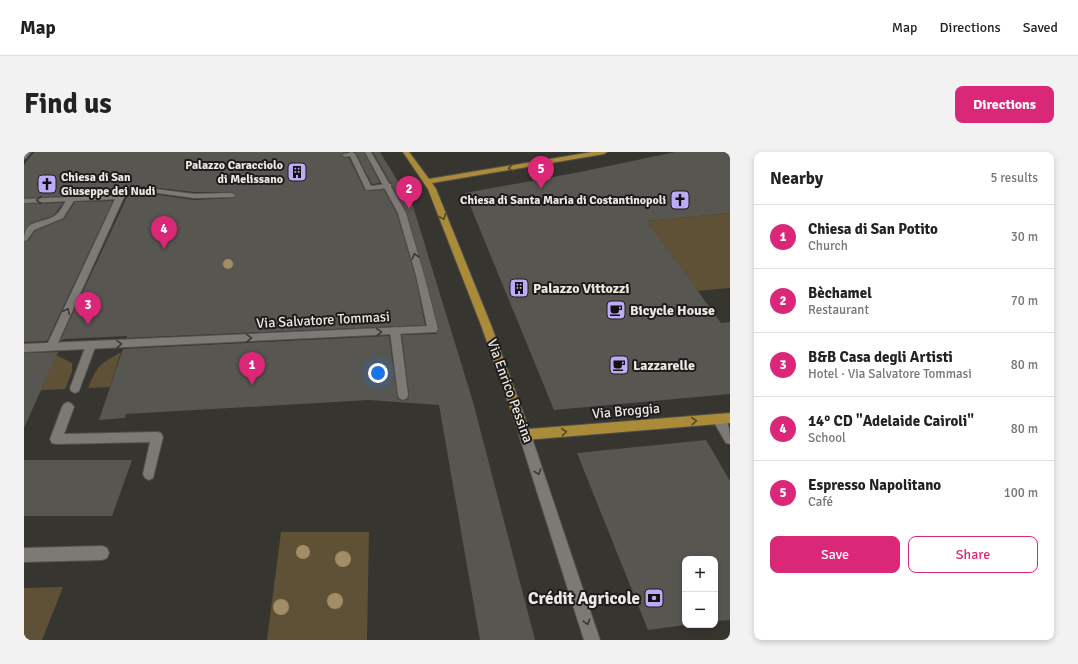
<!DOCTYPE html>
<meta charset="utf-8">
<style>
:root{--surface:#fff;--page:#f2f2f2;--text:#222;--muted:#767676;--line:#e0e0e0;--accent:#db2777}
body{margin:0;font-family:Signika,sans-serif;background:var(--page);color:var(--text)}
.controls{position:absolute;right:12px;bottom:12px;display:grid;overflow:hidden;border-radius:8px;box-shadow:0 2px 6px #0003}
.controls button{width:36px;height:36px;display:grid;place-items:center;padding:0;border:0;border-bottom:1px solid var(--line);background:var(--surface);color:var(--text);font:20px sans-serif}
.you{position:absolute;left:354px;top:221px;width:14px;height:14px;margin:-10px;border:3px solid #fff;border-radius:50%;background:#1a73e8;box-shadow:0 0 0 6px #1a73e833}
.badge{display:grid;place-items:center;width:26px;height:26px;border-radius:50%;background:var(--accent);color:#fff;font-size:13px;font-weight:700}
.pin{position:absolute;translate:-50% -33px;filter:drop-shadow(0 1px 2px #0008)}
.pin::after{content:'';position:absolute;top:21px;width:14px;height:12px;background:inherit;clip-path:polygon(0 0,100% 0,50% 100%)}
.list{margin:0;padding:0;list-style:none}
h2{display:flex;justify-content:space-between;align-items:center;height:52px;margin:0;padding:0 16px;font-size:17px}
h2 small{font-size:13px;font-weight:400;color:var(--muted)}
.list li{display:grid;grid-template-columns:26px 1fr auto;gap:12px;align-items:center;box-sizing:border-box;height:64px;padding:0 16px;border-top:1px solid var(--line)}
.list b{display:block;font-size:15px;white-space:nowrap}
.list p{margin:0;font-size:13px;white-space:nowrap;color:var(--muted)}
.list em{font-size:13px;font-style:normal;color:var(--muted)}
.actions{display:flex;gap:8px;padding:12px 16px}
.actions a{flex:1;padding:9px 0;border:1px solid var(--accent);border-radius:8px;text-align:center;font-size:14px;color:var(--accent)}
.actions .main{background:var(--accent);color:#fff}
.map{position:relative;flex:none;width:706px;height:488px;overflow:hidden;border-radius:8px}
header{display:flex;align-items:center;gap:24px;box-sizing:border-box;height:56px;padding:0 20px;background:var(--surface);border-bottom:1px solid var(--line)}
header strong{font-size:19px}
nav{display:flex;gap:22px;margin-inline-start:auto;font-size:14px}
.intro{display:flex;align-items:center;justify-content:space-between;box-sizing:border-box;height:96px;padding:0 24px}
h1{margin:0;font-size:28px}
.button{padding:10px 18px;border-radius:8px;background:var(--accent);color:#fff;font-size:14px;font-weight:700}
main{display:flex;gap:24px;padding:0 24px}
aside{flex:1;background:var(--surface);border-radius:8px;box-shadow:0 2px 6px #0003}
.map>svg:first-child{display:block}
.green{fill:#5e5136}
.building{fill:#585651}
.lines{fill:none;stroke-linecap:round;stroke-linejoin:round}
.service-casing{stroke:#53514e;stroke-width:2}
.pedestrian-casing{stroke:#53514e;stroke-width:2}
.minor-casing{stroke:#53514e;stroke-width:2}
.secondary-casing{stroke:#53514e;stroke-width:2}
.primary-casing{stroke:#53514e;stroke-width:2}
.service{fill:#7d7a75;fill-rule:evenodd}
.pedestrian{fill:#7d7a75;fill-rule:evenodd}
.minor{fill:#7d7a75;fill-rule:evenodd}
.secondary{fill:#7d7a75;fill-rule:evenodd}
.primary{fill:#aa8b37;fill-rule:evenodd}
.tree{fill:#a18e66}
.oneway{stroke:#554826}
.oneway2{stroke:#3a3835}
.labels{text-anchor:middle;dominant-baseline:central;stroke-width:4;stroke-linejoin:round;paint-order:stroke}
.far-poi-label{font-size:12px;font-weight:bold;fill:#eae9e6;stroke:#1d1c1a;text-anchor:end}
.poi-label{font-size:14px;font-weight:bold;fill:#eae9e6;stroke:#1d1c1a;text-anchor:start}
.street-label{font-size:14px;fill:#eae9e6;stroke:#1d1c1a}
.near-poi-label{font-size:17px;font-weight:bold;fill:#eae9e6;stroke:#1d1c1a;text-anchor:end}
</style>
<header>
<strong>Map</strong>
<nav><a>Map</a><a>Directions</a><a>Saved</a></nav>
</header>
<div class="intro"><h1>Find us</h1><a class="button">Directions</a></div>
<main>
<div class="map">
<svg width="706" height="488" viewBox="0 0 706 488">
<rect width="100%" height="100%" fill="#373530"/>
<g class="green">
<polygon points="706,61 706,136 673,139 623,69"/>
<path d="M97 200 86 235 64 236C74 212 75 213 97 200Z"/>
<polygon points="32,203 48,211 48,220 41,237 17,238"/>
<polygon points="257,380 345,380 343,488 243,488"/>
<polygon points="39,435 18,488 0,488 0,436"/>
</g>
<g class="building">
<polygon points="10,0 323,0 317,3 320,6 325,6 341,39 360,38 373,62 391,123 401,173 102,186 103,184 40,187 36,189 106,39 170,48 210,46 212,43 207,40 170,40 100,32 93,42 0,46 0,13"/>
<polygon points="331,0 340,0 356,31 348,32"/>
<polygon points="349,0 356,0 389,54 449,250 511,488 456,488 415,253 345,248 102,262 101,266 75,268 99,197 365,184 373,243 374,247 378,249 384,247 385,243 378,183 412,182 415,177 383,61 368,34 368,31 366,30"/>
<polygon points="651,0 706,0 706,61 623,69 697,171 706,170 706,242 530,258 441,41 556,20"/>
<polygon points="89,49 23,189 0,190 0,90 4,89 11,79 40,67 51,50"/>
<polygon points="39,51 34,58 28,64 7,71 0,80 0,52"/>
<polygon points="34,200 0,276 0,201"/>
<polygon points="682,288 706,329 706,468 691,469 691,407 661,407 661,473 624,478 553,301"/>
<polygon points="0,308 108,308 88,364 0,364"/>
</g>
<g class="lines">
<defs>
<g id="service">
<polygon points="328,0 331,2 347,34 364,32 367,32 367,36 342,38 326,4 321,5 318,3"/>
<polygon points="93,43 99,43 100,45 32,195 31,198 23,198 22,195"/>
<path d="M44 45H47L51 47 39 66 10 78 3 88 0 89C0 64 21 74 34 61 38 57 41 50 44 45Z"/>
<polygon points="371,175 374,176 376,179 384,243 383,246 379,248 375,246 374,243 366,179 368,176"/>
<polygon points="67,189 71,190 72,193 56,236 55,239 51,241 47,239 46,236 62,193 63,190"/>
<polygon points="44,250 48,252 50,255 40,282 133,280 137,281 139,285 129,326 125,328 121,326 119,322 126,290 32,292 28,291 26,287 38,255 40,252"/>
<polygon points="78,394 83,396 85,401 83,406 78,408 0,410 0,396"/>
</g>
<g id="pedestrian">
<polygon points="207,41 211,43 210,45 170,46 166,44 170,42"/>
<path d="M694 262C706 266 706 282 706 292L702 291 688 267 690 263Z"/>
</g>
<g id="minor">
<polygon points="7,0 2,6 0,7 0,0"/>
<polygon points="341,0 347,0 382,61 400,123 414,177 412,180 0,200 0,192 403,174 392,123 374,61"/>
<polygon points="100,33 170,42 174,44 170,46 105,37 99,47 96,47 0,51 0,47 94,43"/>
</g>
<polygon id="secondary" points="501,278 505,279 507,283 576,488 560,488 495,283 497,279"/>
<polygon id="primary" points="379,0 385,0 405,27 568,0 583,0 580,2 408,31 412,37 467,173 505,277 706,261 706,271 501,288 497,287 457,173 404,37"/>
</defs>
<use href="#service" class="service-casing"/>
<use href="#pedestrian" class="pedestrian-casing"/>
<use href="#minor" class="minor-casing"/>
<use href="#secondary" class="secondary-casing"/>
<use href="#primary" class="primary-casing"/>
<use href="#service" class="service"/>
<use href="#pedestrian" class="pedestrian"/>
<use href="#minor" class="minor"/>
<use href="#secondary" class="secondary"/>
<use href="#primary" class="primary"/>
</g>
<g class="tree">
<circle cx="204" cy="112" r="5"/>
<circle cx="279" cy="400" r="7"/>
<circle cx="319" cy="407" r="8"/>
<circle cx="311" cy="449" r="8"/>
<circle cx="257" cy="455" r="8"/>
</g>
<defs><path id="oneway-chevron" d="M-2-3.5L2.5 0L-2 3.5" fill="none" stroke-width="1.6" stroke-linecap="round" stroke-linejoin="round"/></defs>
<g class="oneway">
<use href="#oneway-chevron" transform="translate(487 16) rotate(171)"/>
<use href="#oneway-chevron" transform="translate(419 65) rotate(68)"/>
<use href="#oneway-chevron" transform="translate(670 269) rotate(-5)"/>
<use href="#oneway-chevron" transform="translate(540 280) rotate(-5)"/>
</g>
<g class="oneway2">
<use href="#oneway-chevron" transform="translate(15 48) rotate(178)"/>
<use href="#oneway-chevron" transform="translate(391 104) rotate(-105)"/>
<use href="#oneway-chevron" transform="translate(43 159) rotate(-65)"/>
<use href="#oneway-chevron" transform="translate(355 180) rotate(-3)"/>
<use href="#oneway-chevron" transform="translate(225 186) rotate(-3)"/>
<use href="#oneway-chevron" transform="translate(95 192) rotate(-3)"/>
<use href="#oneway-chevron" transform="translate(514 320) rotate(71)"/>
<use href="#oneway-chevron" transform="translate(563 470) rotate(72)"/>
</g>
<defs>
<symbol id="building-square" viewBox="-11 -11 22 22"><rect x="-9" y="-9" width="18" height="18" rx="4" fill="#bbaaf6" stroke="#1d1c1a"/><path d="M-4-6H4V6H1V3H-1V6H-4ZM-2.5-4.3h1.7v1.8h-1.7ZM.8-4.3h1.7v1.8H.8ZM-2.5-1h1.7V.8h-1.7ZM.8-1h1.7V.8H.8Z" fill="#111"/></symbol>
<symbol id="church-square" viewBox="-11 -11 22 22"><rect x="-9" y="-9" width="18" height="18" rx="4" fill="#bbaaf6" stroke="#1d1c1a"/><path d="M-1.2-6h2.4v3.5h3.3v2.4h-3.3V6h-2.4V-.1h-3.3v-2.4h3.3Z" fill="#111"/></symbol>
<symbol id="cafe-square" viewBox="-11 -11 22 22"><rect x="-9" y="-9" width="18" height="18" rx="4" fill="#bbaaf6" stroke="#1d1c1a"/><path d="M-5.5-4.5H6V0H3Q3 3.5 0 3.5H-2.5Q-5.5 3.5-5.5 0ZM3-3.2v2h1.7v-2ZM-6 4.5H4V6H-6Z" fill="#111"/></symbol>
<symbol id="bank-square" viewBox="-11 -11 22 22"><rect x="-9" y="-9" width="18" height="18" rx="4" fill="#bbaaf6" stroke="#1d1c1a"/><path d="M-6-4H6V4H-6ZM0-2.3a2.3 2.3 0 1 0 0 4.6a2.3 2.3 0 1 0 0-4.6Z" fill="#111"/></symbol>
</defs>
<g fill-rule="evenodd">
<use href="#building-square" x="262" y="9" width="22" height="22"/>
<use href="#church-square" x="12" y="21" width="22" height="22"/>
<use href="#church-square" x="645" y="37" width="22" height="22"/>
<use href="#building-square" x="484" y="125" width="22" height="22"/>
<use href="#cafe-square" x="581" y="147" width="22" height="22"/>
<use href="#cafe-square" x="584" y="202" width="22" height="22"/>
<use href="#bank-square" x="619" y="435" width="22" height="22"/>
</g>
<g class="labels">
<g class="far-poi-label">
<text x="259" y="13">Palazzo Caracciolo<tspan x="259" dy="14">di Melissano</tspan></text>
<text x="37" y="25" text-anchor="start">Chiesa di San<tspan x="37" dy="14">Giuseppe dei Nudi</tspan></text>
<text x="642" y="48">Chiesa di Santa Maria di Costantinopoli</text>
</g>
<g class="poi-label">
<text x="509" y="136">Palazzo Vittozzi</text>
<text x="606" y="158">Bicycle House</text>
<text x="609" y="213">Lazzarelle</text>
</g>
<g class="street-label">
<text transform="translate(299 168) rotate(-3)">Via Salvatore Tommasi</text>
<text transform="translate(486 239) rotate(70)">Via Enrico Pessina</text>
<text transform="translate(602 259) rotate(-5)">Via Broggia</text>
</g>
<g class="near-poi-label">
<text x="616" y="446">Crédit Agricole</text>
</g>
</g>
</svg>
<div class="controls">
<button>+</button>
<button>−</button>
</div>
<div class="you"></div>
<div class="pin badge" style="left:228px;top:233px">1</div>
<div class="pin badge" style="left:385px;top:57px">2</div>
<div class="pin badge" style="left:64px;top:173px">3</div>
<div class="pin badge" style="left:140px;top:97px">4</div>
<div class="pin badge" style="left:517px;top:37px">5</div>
</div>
<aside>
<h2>Nearby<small>5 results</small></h2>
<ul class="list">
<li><span class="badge">1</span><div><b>Chiesa di San Potito</b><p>Church</p></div><em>30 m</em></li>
<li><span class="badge">2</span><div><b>Bèchamel</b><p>Restaurant</p></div><em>70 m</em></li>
<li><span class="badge">3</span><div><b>B&amp;B Casa degli Artisti</b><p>Hotel · Via Salvatore Tommasi</p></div><em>80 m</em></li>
<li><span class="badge">4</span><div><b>14° CD &quot;Adelaide Cairoli&quot;</b><p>School</p></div><em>80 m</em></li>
<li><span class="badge">5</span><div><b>Espresso Napolitano</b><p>Café</p></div><em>100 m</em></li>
</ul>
<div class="actions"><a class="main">Save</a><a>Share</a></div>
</aside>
</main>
